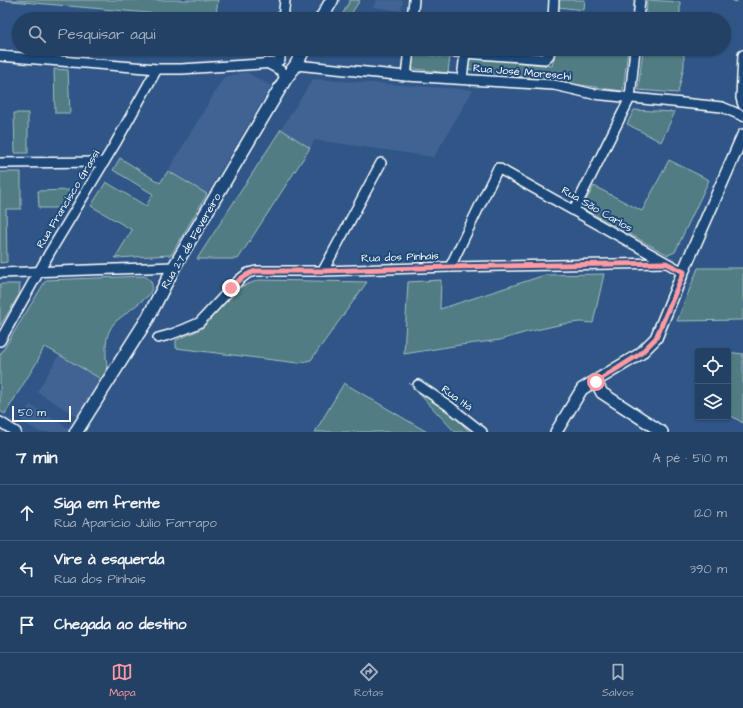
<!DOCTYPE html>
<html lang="pt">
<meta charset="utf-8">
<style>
:root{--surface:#234065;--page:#2f4b6e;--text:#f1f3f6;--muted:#a3afbf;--line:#405979;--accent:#ff9aa2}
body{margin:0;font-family:"Architects Daughter",sans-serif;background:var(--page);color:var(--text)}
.controls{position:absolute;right:12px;bottom:12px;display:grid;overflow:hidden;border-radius:4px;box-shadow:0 1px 3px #0004}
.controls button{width:36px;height:36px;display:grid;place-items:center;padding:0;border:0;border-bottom:1px solid var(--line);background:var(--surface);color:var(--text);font:20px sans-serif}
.scale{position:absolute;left:12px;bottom:10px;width:59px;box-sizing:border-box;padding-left:4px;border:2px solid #fff;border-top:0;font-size:11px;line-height:14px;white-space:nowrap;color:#fff;-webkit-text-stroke:3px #1f4a7a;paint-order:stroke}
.stop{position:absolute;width:12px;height:12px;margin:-9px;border:3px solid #ff9aa2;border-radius:50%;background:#fff}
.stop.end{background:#ff9aa2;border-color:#fff;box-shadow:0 1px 4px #0008}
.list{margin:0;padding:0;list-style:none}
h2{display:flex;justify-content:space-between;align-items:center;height:52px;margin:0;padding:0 16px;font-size:17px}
h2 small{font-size:13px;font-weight:400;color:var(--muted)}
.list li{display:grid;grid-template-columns:26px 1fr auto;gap:12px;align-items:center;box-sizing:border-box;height:56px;padding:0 16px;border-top:1px solid var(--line)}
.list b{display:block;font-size:15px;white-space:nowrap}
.list p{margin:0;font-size:13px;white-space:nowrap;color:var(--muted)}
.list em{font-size:13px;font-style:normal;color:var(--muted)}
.icon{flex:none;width:22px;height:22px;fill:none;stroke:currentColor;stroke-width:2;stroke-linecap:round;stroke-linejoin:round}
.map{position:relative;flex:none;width:743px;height:432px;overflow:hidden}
.search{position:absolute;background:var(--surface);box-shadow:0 1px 3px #0004;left:12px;right:12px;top:12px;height:44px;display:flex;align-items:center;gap:10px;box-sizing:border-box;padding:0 14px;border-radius:22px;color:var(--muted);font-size:15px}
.sheet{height:220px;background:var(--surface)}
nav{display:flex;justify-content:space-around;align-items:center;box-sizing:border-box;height:56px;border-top:1px solid var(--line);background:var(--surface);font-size:11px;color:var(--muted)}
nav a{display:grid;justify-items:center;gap:2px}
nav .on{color:var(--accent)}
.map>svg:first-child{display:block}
.built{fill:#406393}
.green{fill:#517b83;stroke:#a8bdc1}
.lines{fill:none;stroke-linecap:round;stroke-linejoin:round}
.stream{stroke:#8cadc4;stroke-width:2.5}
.minor-casing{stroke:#fff;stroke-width:12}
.tertiary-casing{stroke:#fff;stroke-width:14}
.secondary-casing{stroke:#fff;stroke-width:15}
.minor{stroke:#1f4a7a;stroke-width:9}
.tertiary{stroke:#1f4a7a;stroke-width:11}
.secondary{stroke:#1f4a7a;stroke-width:12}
.route{stroke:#ff9aa2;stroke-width:5}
.labels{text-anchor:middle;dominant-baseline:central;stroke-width:4;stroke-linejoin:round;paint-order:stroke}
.street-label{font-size:11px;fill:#fff;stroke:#1f4a7a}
</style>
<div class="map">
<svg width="743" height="432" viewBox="0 0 743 432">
<rect width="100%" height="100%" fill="#2f5687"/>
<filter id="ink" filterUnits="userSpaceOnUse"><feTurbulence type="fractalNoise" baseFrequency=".025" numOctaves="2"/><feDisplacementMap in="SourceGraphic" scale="8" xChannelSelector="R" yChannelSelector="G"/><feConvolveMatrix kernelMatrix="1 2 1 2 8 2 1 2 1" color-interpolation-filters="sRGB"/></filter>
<g filter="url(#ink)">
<g class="built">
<polygon points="377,0 403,0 401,11 373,7"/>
<polygon points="246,72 271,86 207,194 168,171 224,77"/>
<polygon points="313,79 473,90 434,157 315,140 310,148 281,129"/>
<polygon points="59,355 101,379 78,417 37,392"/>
<polygon points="30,405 70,429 68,432 39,432 20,420"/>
</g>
<g class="green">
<polygon points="0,0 218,0 216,14 210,19 201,19 160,14"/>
<polygon points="350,0 360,0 348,19 340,19"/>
<polygon points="559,0 585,0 584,10 558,7"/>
<polygon points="647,0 680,2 680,19 646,19"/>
<polygon points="556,49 628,49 623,91 467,69 469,57 552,66"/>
<polygon points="646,49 684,49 684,66 678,93 638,90 643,50"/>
<polygon points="410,51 450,56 448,73 408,68"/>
<polygon points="54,69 68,70 70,113 55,113"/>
<polygon points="634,110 675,112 661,142 627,124"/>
<polygon points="14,113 28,113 28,153 15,153"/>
<polygon points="281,129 310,148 238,259 197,259"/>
<polygon points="120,158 160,183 168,171 207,194 171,255 115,258 132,230 91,206 106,182 146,206 153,194 113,170"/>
<polygon points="669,160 709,180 675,252 668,255 582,208 594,186 642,211"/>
<polygon points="0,172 21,172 21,209 6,209 7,262 0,263"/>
<polygon points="73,190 63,208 39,208 38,191"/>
<polygon points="698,268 743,268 743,320 677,321"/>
<polygon points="604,274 593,323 580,322 563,324 527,332 500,340 460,345 404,354 408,282 441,280 440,309 545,275"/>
<path d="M144 276C154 280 154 288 148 296L115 322C105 334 106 344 106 358 107 362 107 367 106 371 105 374 103 377 101 379L49 349 44 347 37 362 5 414 0 411V355L46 280Z"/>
<polygon points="259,280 367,282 311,360 298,363 176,348 176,340 197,331 211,317 226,297 240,287"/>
<polygon points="0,284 20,284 19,295 0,326"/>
<polygon points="728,352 743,354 743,423 728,414"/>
<polygon points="344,383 427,432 315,432"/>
<polygon points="409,383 452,414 470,432 455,432"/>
</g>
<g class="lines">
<polyline class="stream" points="733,0 736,1"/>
<defs>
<g id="minor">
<polyline points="283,19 285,0"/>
<polyline points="412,19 414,0"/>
<polyline points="553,19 554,0"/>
<polyline points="638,19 640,0"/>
<polyline points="427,49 465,53 545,59 549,55 550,49"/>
<polyline points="743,55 741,98 743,105"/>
<polyline points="0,56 157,69 181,69 275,63 280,60 280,49"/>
<polyline points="267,63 280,70 286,78"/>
<polyline points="296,65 406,76 554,85 572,89 593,94 722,107 743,116"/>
<polyline points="406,76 409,49"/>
<polyline points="462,79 465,53"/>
<polyline points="0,163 104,162"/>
<polyline points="574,210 630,98 635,49"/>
<polyline points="450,267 498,168 683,272"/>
<polyline points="323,271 381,163"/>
<polyline points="0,273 174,267"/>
<polyline points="158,338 169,335 185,329 199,323 239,280 248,273 256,271 323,271 450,267 666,263"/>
<polyline points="0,341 50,252 115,144 157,69"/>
<polyline points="418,385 449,406 482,432"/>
<polyline points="0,422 16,432"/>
</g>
<g id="tertiary">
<polyline points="596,382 602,393 662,432"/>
<polyline points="556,432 582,389 640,354 656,338 683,272 743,135"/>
</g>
<g id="secondary">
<polyline points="321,19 332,0"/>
<polyline points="76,432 148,318 174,267 286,78 296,65 304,49"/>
</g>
</defs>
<use href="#minor" class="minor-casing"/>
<use href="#tertiary" class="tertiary-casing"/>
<use href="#secondary" class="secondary-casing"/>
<use href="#minor" class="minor"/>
<use href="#tertiary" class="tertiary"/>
<use href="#secondary" class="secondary"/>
</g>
</g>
<g class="lines" filter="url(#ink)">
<path class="route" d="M231 288C238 280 245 274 256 271H323L450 267 666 263 684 272 656 338 640 354 596 382"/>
</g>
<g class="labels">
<g class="street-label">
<text transform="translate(522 72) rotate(5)">Rua José Moreschi</text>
<text transform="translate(68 199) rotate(-59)">Rua Francisco Grassi</text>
<text transform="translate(597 209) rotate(30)">Rua São Carlos</text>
<text transform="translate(191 241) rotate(-60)">Rua 27 de Fevereiro</text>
<text transform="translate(400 257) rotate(-2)">Rua dos Pinhais</text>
<text transform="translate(457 398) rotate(36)">Rua Itá</text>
</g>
</g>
</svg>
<div class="controls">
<button><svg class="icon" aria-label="locate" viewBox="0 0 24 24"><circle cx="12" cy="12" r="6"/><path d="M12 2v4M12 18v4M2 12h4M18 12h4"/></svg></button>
<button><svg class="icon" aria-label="layers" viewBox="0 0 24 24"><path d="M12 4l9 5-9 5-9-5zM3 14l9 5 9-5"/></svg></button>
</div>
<div class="scale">50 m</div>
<div class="stop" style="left:596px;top:382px"></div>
<div class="stop end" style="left:231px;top:288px"></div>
<div class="search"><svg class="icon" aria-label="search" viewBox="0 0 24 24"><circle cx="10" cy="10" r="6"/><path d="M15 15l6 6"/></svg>Pesquisar aqui</div>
</div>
<section class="sheet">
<h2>7 min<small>A pé · 510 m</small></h2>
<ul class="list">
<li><svg class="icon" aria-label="ahead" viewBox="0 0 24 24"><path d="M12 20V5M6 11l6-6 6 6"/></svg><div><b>Siga em frente</b><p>Rua Aparício Júlio Farrapo</p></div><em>120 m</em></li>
<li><svg class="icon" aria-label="left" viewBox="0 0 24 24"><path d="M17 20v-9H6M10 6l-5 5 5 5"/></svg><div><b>Vire à esquerda</b><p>Rua dos Pinhais</p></div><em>390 m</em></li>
<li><svg class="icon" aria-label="arrive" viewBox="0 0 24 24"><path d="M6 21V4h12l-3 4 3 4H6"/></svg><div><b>Chegada ao destino</b></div></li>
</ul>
</section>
<nav>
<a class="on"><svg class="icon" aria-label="map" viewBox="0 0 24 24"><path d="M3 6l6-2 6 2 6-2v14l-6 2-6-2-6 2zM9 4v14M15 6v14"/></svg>Mapa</a>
<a><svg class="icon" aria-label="directions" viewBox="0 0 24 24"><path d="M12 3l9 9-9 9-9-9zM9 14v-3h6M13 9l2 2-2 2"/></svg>Rotas</a>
<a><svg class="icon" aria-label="saved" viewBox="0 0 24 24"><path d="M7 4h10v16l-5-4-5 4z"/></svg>Salvos</a>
</nav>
